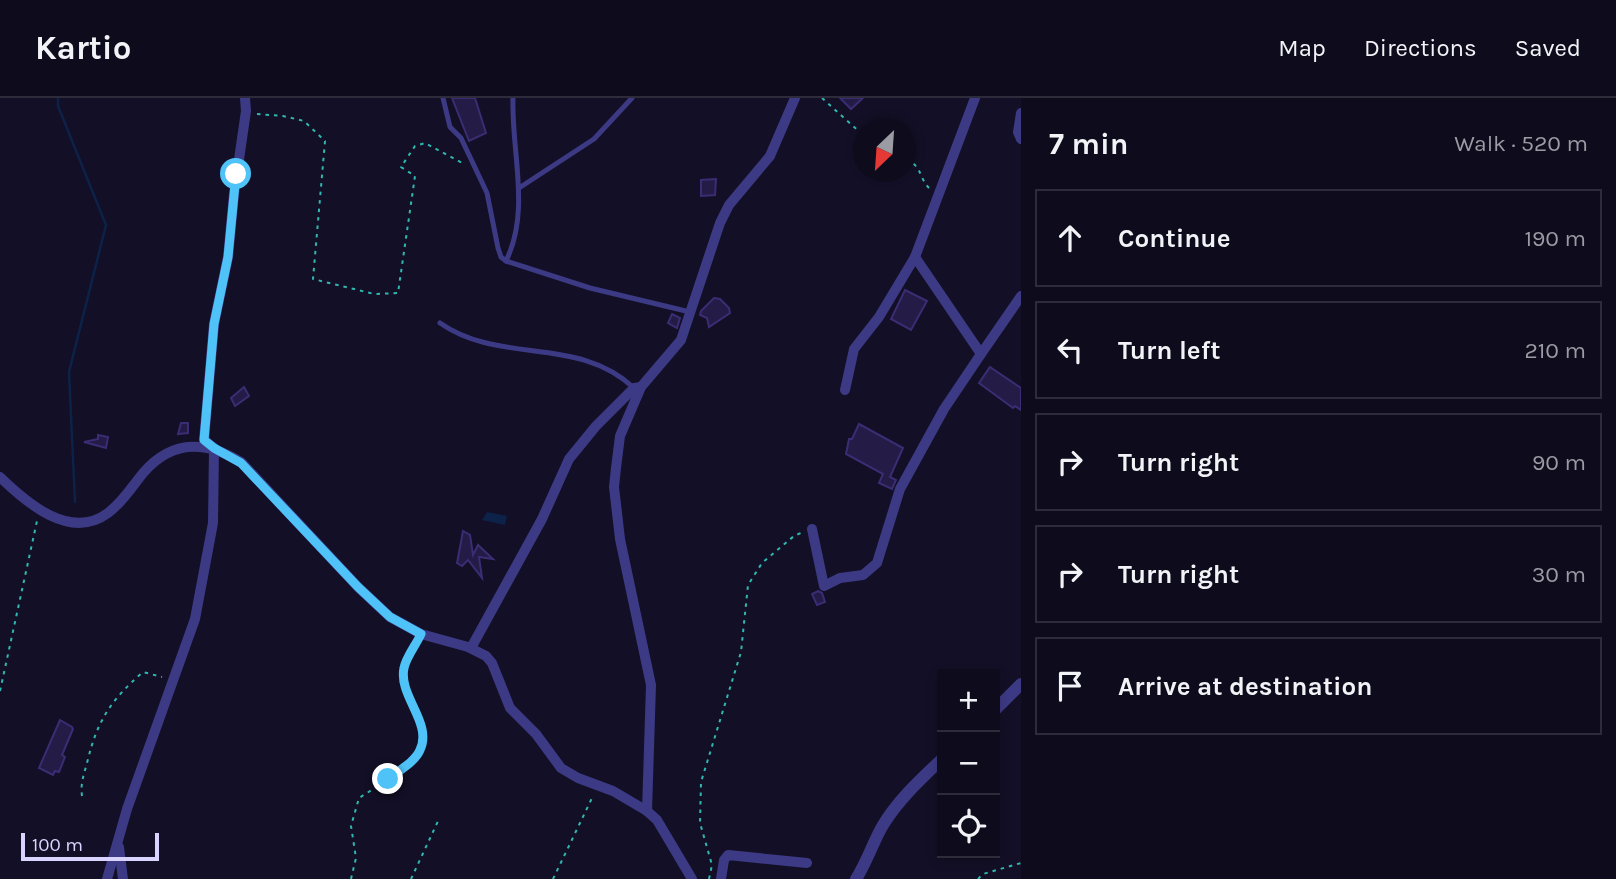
<!DOCTYPE html>
<meta charset="utf-8">
<style>
:root{--surface:#0e0b1c;--page:#171425;--text:#f1f3f6;--muted:#9b9ba3;--line:#2e2b3b}
body{margin:0;font-family:Karla,sans-serif;background:var(--page);color:var(--text)}
.controls{position:absolute;right:21px;bottom:21px;display:grid;overflow:hidden;border-radius:0px;box-shadow:0 4px 10px #0003}
.controls button{width:63px;height:63px;display:grid;place-items:center;padding:0;border:0;border-bottom:2px solid var(--line);background:var(--surface);color:var(--text);font:35px sans-serif}
.compass{position:absolute;left:853px;top:21px;width:63px;height:63px;border-radius:50%;background:var(--surface);box-shadow:0 4px 10px #0003;rotate:205deg}
.scale{position:absolute;left:21px;bottom:18px;width:138px;box-sizing:border-box;padding-left:7px;border:4px solid #d9d4ff;border-top:0;font-size:19px;line-height:24px;white-space:nowrap;color:#d9d4ff;-webkit-text-stroke:5px #130f26;paint-order:stroke}
.stop{position:absolute;width:21px;height:21px;margin:-16px;border:5px solid #4fc3f7;border-radius:50%;background:#fff}
.stop.end{background:#4fc3f7;border-color:#fff;box-shadow:0 2px 7px #0008}
.list{margin:0;padding:0;list-style:none}
h2{display:flex;justify-content:space-between;align-items:center;height:91px;margin:0;padding:0 28px;font-size:30px}
h2 small{font-size:23px;font-weight:400;color:var(--muted)}
.list li{display:grid;grid-template-columns:46px 1fr auto;gap:21px;align-items:center;box-sizing:border-box;height:98px;margin:0 14px 14px;padding:0 14px;border:2px solid var(--line);border-radius:0px}
.list b{display:block;font-size:26px;white-space:nowrap}
.list em{font-size:23px;font-style:normal;color:var(--muted)}
.icon{flex:none;width:38px;height:38px;fill:none;stroke:currentColor;stroke-width:2;stroke-linecap:round;stroke-linejoin:round}
.map{position:relative;flex:none;width:1021px;height:781px;overflow:hidden}
header{display:flex;align-items:center;gap:42px;box-sizing:border-box;height:98px;padding:0 35px;background:var(--surface);border-bottom:2px solid var(--line)}
header strong{font-size:33px}
nav{display:flex;gap:38px;margin-inline-start:auto;font-size:24px}
main{display:flex}
aside{flex:1;background:var(--surface)}
.map>svg:first-child{display:block}
.water{fill:#0c2248}
.lines{fill:none;stroke-linecap:round;stroke-linejoin:round}
.stream{stroke:#0c2248;stroke-width:2.5}
.building{fill:#241b47;stroke:#3b2d73;stroke-width:2}
.path{stroke:#2fb8b0;stroke-width:2;stroke-dasharray:3.5 5;stroke-linecap:butt}
.service{stroke:#3d3a85;stroke-width:5}
.minor{stroke:#3d3a85;stroke-width:10}
.tertiary{stroke:#3d3a85;stroke-width:12}
.route{stroke:#4fc3f7;stroke-width:9}
</style>
<header>
<strong>Kartio</strong>
<nav><a>Map</a><a>Directions</a><a>Saved</a></nav>
</header>
<main>
<div class="map">
<svg width="1021" height="781" viewBox="0 0 1021 781">
<rect width="100%" height="100%" fill="#130f26"/>
<polygon class="water" points="487,414 507,418 505,427 482,422"/>
<g class="lines">
<polyline class="stream" points="58,0 58,8 106,127 69,274 75,404"/>
</g>
<g class="building">
<polygon points="452,0 475,0 486,35 469,43"/>
<polygon points="840,0 863,0 851,11"/>
<polygon points="716,81 715,97 701,98 701,82"/>
<polygon points="905,192 927,203 911,232 891,221"/>
<polygon points="714,200 720,201 729,210 730,215 709,229 707,220 700,217 701,213"/>
<polygon points="672,216 680,220 677,230 668,225"/>
<polygon points="990,269 1021,290 1021,312 1015,308 1013,310 979,285"/>
<polygon points="244,289 249,298 235,308 231,300"/>
<polygon points="181,325 188,325 188,335 178,336"/>
<polygon points="859,326 903,350 890,379 896,382 892,391 879,385 883,376 846,356 849,341 852,341"/>
<polygon points="98,337 108,339 106,350 84,344 98,341"/>
<polygon points="463,433 470,437 473,457 478,447 493,461 479,459 482,480 468,462 462,468 457,465"/>
<polygon points="818,493 822,495 825,504 817,507 812,496"/>
<polygon points="60,622 72,629 73,631 62,657 65,659 59,674 55,673 53,677 39,670"/>
</g>
<g class="lines">
<g class="path">
<polyline points="822,0 864,38"/>
<polyline points="257,16 283,18 304,23 325,43 313,181 374,196 398,195 415,78 401,69 415,48 425,45 464,66"/>
<path d="M906 62C922 67 919 80 929 90"/>
<polyline points="0,593 37,423"/>
<path d="M82 698C80 684 85 674 88 661 98 621 112 601 143 574L162 579"/>
<path d="M351 781 356 760 351 728 359 700C376 689 409 671 419 653 433 630 405 606 403 587 402 571 409 560 416 546"/>
<polyline points="411,781 439,721"/>
<polyline points="553,781 593,698"/>
<polyline points="709,781 712,767 700,725 701,684 741,554 748,487 762,465 794,438 803,434"/>
<polyline points="978,781 983,776 1021,765"/>
</g>
<g class="service">
<polyline points="443,0 450,29 461,40 487,95 498,150 501,159 506,163"/>
<path d="M513 0C511 53 531 112 506 163L590 190 690 214"/>
<polyline points="519,90 594,41 632,0"/>
<path d="M440 225C500 267 578 237 634 290"/>
</g>
<g class="minor">
<polyline points="1021,15 1018,34 1021,41"/>
<polyline points="981,256 1021,198"/>
<polyline points="845,292 854,251 879,219 915,159 975,0"/>
<path d="M0 379C27 405 70 443 108 415 123 404 133 387 144 374 173 341 207 343 241 364L358 489 390 519 421 536 468 549 486 558 492 565 510 610 536 636 561 670 578 680 613 693 647 713 657 722 692 781"/>
<polyline points="812,431 824,488 840,480 863,477 877,465 900,391 944,311 981,256 915,159"/>
<polyline points="471,550 542,421 569,361 596,328 634,290 641,289"/>
<polyline points="647,713 651,587 620,441 614,389 616,370 620,338 641,289 681,242 720,125 729,107 770,58 795,0"/>
<polyline points="119,749 123,781"/>
<polyline points="107,781 127,711 195,521 213,425 214,350 204,342 214,226 228,159 234,96 246,13 245,0"/>
<polyline points="721,781 724,762 728,757 807,765"/>
</g>
<g class="tertiary">
<polyline points="995,612 1021,586"/>
<path d="M856 781C867 764 873 744 883 727 899 701 921 681 942 661"/>
</g>
</g>
<g class="lines">
<path class="route" d="M236 76 228 159 214 226 204 342 214 350 241 365 358 489 390 519 421 536C416 547 406 559 404 570 398 598 433 625 420 652 415 664 398 673 388 681"/>
</g>
</svg>
<div class="controls">
<button>+</button>
<button>−</button>
<button><svg class="icon" aria-label="locate" viewBox="0 0 24 24"><circle cx="12" cy="12" r="6"/><path d="M12 2v4M12 18v4M2 12h4M18 12h4"/></svg></button>
</div>
<svg class="compass" viewBox="-18 -18 36 36"><path d="M0-13l5 13h-10z" fill="#e53935"/><path d="M0 13l5-13h-10z" fill="#9b9ba3"/></svg>
<div class="scale">100 m</div>
<div class="stop" style="left:236px;top:76px"></div>
<div class="stop end" style="left:388px;top:681px"></div>
</div>
<aside>
<h2>7 min<small>Walk · 520 m</small></h2>
<ul class="list">
<li><svg class="icon" aria-label="ahead" viewBox="0 0 24 24"><path d="M12 20V5M6 11l6-6 6 6"/></svg><div><b>Continue</b></div><em>190 m</em></li>
<li><svg class="icon" aria-label="left" viewBox="0 0 24 24"><path d="M17 20v-9H6M10 6l-5 5 5 5"/></svg><div><b>Turn left</b></div><em>210 m</em></li>
<li><svg class="icon" aria-label="right" viewBox="0 0 24 24"><path d="M7 20v-9h11M14 6l5 5-5 5"/></svg><div><b>Turn right</b></div><em>90 m</em></li>
<li><svg class="icon" aria-label="right" viewBox="0 0 24 24"><path d="M7 20v-9h11M14 6l5 5-5 5"/></svg><div><b>Turn right</b></div><em>30 m</em></li>
<li><svg class="icon" aria-label="arrive" viewBox="0 0 24 24"><path d="M6 21V4h12l-3 4 3 4H6"/></svg><div><b>Arrive at destination</b></div></li>
</ul>
</aside>
</main>
